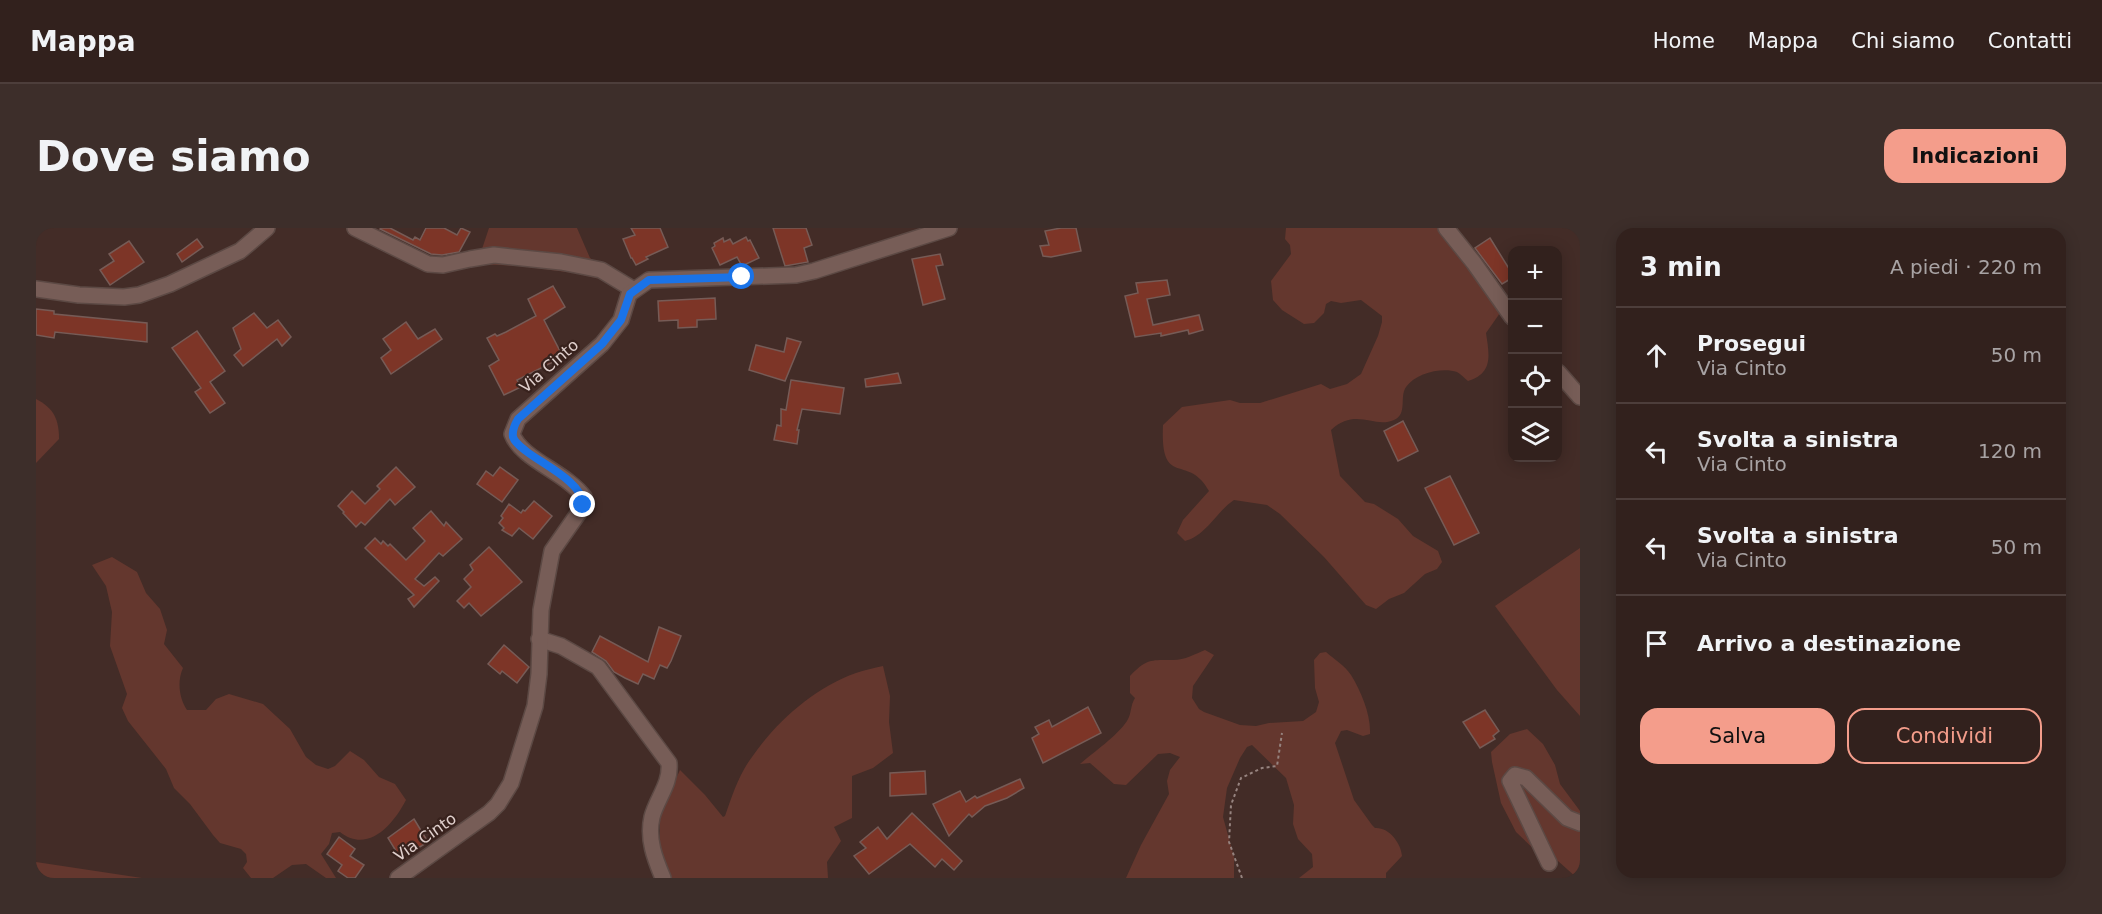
<!DOCTYPE html>
<html lang="it">
<meta charset="utf-8">
<style>
:root{--surface:#32211d;--page:#3d2e2a;--text:#f1f3f6;--muted:#a8a3a4;--line:#4d3e3b;--accent:#f49d8b}
body{margin:0;font-family:"DejaVu Sans",sans-serif;background:var(--page);color:var(--text)}
.controls{position:absolute;right:18px;top:18px;display:grid;overflow:hidden;border-radius:12px;box-shadow:0 3px 15px #0003}
.controls button{width:54px;height:54px;display:grid;place-items:center;padding:0;border:0;border-bottom:2px solid var(--line);background:var(--surface);color:var(--text);font:30px sans-serif}
.stop{position:absolute;width:18px;height:18px;margin:-14px;border:4px solid #1a73e8;border-radius:50%;background:#fff}
.stop.end{background:#1a73e8;border-color:#fff;box-shadow:0 2px 6px #0008}
.list{margin:0;padding:0;list-style:none}
h2{display:flex;justify-content:space-between;align-items:center;height:78px;margin:0;padding:0 24px;font-size:26px}
h2 small{font-size:20px;font-weight:400;color:var(--muted)}
.list li{display:grid;grid-template-columns:39px 1fr auto;gap:18px;align-items:center;box-sizing:border-box;height:96px;padding:0 24px;border-top:2px solid var(--line)}
.list b{display:block;font-size:22px;white-space:nowrap}
.list p{margin:0;font-size:20px;white-space:nowrap;color:var(--muted)}
.list em{font-size:20px;font-style:normal;color:var(--muted)}
.actions{display:flex;gap:12px;padding:18px 24px}
.actions a{flex:1;padding:14px 0;border:2px solid var(--accent);border-radius:18px;text-align:center;font-size:21px;color:var(--accent)}
.actions .main{background:var(--accent);color:#111}
.icon{flex:none;width:33px;height:33px;fill:none;stroke:currentColor;stroke-width:2;stroke-linecap:round;stroke-linejoin:round}
.map{position:relative;flex:none;width:1544px;height:650px;overflow:hidden;border-radius:18px}
header{display:flex;align-items:center;gap:36px;box-sizing:border-box;height:84px;padding:0 30px;background:var(--surface);border-bottom:2px solid var(--line)}
header strong{font-size:28px}
nav{display:flex;gap:33px;margin-inline-start:auto;font-size:21px}
.intro{display:flex;align-items:center;justify-content:space-between;box-sizing:border-box;height:144px;padding:0 36px}
h1{margin:0;font-size:42px}
.button{padding:15px 27px;border-radius:18px;background:var(--accent);color:#111;font-size:21px;font-weight:700}
main{display:flex;gap:36px;padding:0 36px}
aside{flex:1;background:var(--surface);border-radius:18px;box-shadow:0 3px 15px #0003}
.map>svg:first-child{display:block}
.green{fill:#64372e}
.building{fill:#7d3527;stroke:#765b56;stroke-width:1.5}
.lines{fill:none;stroke-linecap:round;stroke-linejoin:round}
.street-casing{stroke:#5c4944;stroke-width:18}
.secondary-casing{stroke:#5c4944;stroke-width:18}
.path{stroke:#96837f;stroke-width:2;stroke-dasharray:3 3;stroke-linecap:butt}
.street{stroke:#775d57;stroke-width:15}
.secondary{stroke:#775d57;stroke-width:15}
.route{stroke:#1a73e8;stroke-width:8}
.labels{text-anchor:middle;dominant-baseline:central;stroke-width:4.5;stroke-linejoin:round;paint-order:stroke}
.street-label{font-size:16px;fill:#e0d0cd;stroke:#38221d}
</style>
<header>
<strong>Mappa</strong>
<nav><a>Home</a><a>Mappa</a><a>Chi siamo</a><a>Contatti</a></nav>
</header>
<div class="intro"><h1>Dove siamo</h1><a class="button">Indicazioni</a></div>
<main>
<div class="map">
<svg width="1544" height="650" viewBox="0 0 1544 650">
<rect width="100%" height="100%" fill="#432c27"/>
<g class="green">
<polygon points="453,0 541,0 554,30 595,58 538,45 484,38 441,36"/>
<path d="M1250 0H1401L1420 22 1464 85 1450 105C1453 126 1458 145 1432 153 1429 151 1425 146 1421 144 1406 139 1380 145 1370 159 1363 169 1372 186 1358 192 1338 201 1320 179 1295 202L1304 248 1329 274 1338 276 1362 291 1377 308 1402 323 1406 334 1401 341 1389 346 1368 365 1353 371 1340 381 1330 377 1288 329 1244 286 1231 277 1198 272C1181 283 1170 308 1149 313L1141 305 1147 292 1173 263C1152 224 1124 262 1127 197L1146 179 1194 172 1204 175H1224L1285 156 1294 161 1311 156 1325 146 1342 108 1346 94V88L1325 72 1305 75 1295 73 1290 76 1288 85 1278 95 1268 96 1246 82 1237 72 1235 53 1255 26 1254 17 1249 11Z"/>
<path d="M0 171C18 180 23 192 23 211L0 235Z"/>
<polygon points="1544,320 1544,488 1521,462 1459,378"/>
<path d="M76 329 101 344 110 365 124 381 131 402 128 416 147 440C141 453 143 470 151 482H170L180 471 193 466 227 476 254 501 270 529 280 537 292 541 299 538 314 523 328 532 343 549 359 556 370 572C357 597 332 626 304 604L296 605 293 616 285 626 300 650H290L270 636 256 637 237 650H215L207 640 211 634 210 626 205 621 184 615 177 607 154 576 138 560 130 541 92 493 86 480 91 466 74 418 76 384 70 358 56 337Z"/>
<path d="M1169 422 1178 427 1157 458 1156 470 1163 481 1168 484 1204 497 1220 498 1233 495 1267 493 1280 484 1283 474 1279 460 1278 432 1284 425 1290 424C1298 431 1309 438 1315 447 1325 463 1335 487 1334 506L1327 508 1311 502 1305 503 1299 515 1318 572 1336 597 1339 600C1353 599 1365 615 1366 628L1350 645V650H1263L1277 639 1276 626 1262 611 1257 596 1258 577 1250 550 1216 517 1211 519 1204 530 1191 560 1187 589 1198 629V650H1090L1105 617 1133 566 1131 553 1134 542 1144 529 1134 525 1122 526 1090 557 1078 556 1054 535 1044 536C1058 524 1081 508 1091 493 1096 485 1094 478 1099 470L1094 465V448C1110 431 1115 432 1135 432 1147 433 1159 426 1169 422Z"/>
<path d="M847 438 854 468 853 494 857 525 837 540 816 548V590L798 599 805 613 791 634 792 650H633L624 625V585L644 542 669 567 687 589 689 588C696 568 703 546 716 529 741 493 778 460 820 445 828 442 838 440 847 438Z"/>
<polygon points="1491,501 1507,516 1519,537 1524,556 1544,583 1544,650 1541,650 1522,633 1504,627 1480,604 1465,575 1456,534 1455,524 1474,506"/>
<polygon points="0,634 106,650 0,650"/>
</g>
<g class="building">
<polygon points="345,0 354,0 377,12 379,9 384,12 390,0 408,0 421,7 425,0 434,4 423,24 406,27 395,26 344,1"/>
<polygon points="595,0 624,0 632,19 610,29 612,31 600,37 596,30 595,30 587,11 599,7"/>
<polygon points="737,0 770,0 776,17 768,20 772,34 749,38"/>
<polygon points="1025,0 1040,0 1045,23 1015,29 1007,28 1004,18 1013,17 1009,3"/>
<polygon points="710,9 712,13 714,12 723,30 706,38 701,29 684,37 676,20 679,18 678,15 687,10 688,14 694,11 697,16"/>
<polygon points="1454,10 1472,39 1476,35 1476,50 1466,56 1439,20"/>
<polygon points="161,11 167,19 146,34 141,26"/>
<polygon points="93,13 108,34 74,57 64,42 78,33 73,26"/>
<polygon points="904,26 907,37 900,38 909,71 887,77 876,31"/>
<polygon points="1131,52 1134,67 1111,71 1117,97 1163,87 1167,102 1153,106 1152,102 1125,108 1125,105 1099,109 1089,68 1102,65 1100,55"/>
<polygon points="517,58 529,79 508,92 527,129 481,152 485,159 468,167 453,138 463,132 451,110 459,106 461,108 470,104 500,88 492,71"/>
<polygon points="679,70 680,91 661,92 661,99 642,100 642,92 623,93 622,73"/>
<polygon points="0,81 18,83 18,86 111,95 111,114 19,104 18,110 0,107"/>
<polygon points="218,85 231,100 242,92 255,109 246,118 241,111 207,138 198,127 205,121 197,100"/>
<polygon points="370,94 382,111 399,101 406,111 355,146 345,130 355,122 347,111"/>
<polygon points="161,103 189,143 174,154 189,175 174,185 159,164 165,160 136,120"/>
<polygon points="751,110 765,114 749,153 713,142 720,117 748,124"/>
<polygon points="862,145 865,155 830,159 829,151"/>
<polygon points="755,152 808,160 804,186 766,181 761,202 763,202 761,216 738,212 741,197 745,198 745,181 750,182"/>
<polygon points="1367,193 1382,223 1362,233 1348,203"/>
<polygon points="360,239 379,259 359,277 354,271 329,297 325,294 320,299 307,285 308,284 302,278 316,263 329,276 344,261 341,258"/>
<polygon points="464,239 482,252 466,274 441,256 450,243 457,248"/>
<polygon points="1414,248 1443,305 1418,317 1389,260"/>
<polygon points="498,273 516,288 497,311 483,300 476,308 466,302 468,300 463,295 467,290 465,288 473,276 485,285 487,282 489,283"/>
<polygon points="395,283 408,298 410,294 426,311 407,328 403,325 379,351 388,358 399,349 403,353 378,379 372,371 378,367 329,320 339,310 345,316 347,313 352,318 354,316 370,332 389,313 377,300"/>
<polygon points="453,319 486,354 445,388 433,375 428,380 421,373 435,359 428,351 437,342 434,337"/>
<polygon points="623,399 645,408 635,433 631,440 624,437 618,451 607,446 602,456 589,450 578,444 570,433 556,424 564,408 612,434"/>
<polygon points="468,417 493,439 481,455 466,443 464,446 452,436"/>
<polygon points="1052,479 1065,505 1007,535 996,510 1003,506 999,499 1013,492 1016,499"/>
<polygon points="1449,482 1463,503 1457,508 1459,511 1444,520 1427,494"/>
<polygon points="889,543 890,566 854,568 854,545"/>
<polygon points="984,551 988,560 971,570 949,578 936,589 933,586 913,608 897,576 924,563 930,574 939,568 941,570"/>
<polygon points="876,585 926,633 918,642 906,631 899,639 874,616 833,646 818,628 830,620 824,614 842,599 851,611"/>
<polygon points="378,591 392,614 377,623 375,620 363,628 352,610"/>
<polygon points="303,609 319,621 314,628 328,637 319,650 312,650 302,643 306,637 291,626"/>
</g>
<g class="lines">
<defs>
<g id="street">
<polyline points="319,0 392,36 407,37 434,31 458,27 525,34 565,42 598,62"/>
<polyline points="0,61 43,67 88,69 103,67 134,56 204,23 231,0"/>
<path d="M503 411 525 418 562 439 633 535C635 556 621 570 616 589 611 611 619 631 627 650"/>
<polyline points="1513,635 1474,553 1479,547 1490,550 1531,590 1544,595"/>
</g>
<g id="secondary">
<polyline points="1410,0 1438,35 1476,89"/>
<polyline points="1522,144 1544,169"/>
<path d="M362 650 453 585 462 576 475 555 499 478 503 446 505 382 516 323 546 280 548 269C531 245 485 231 476 206L482 191 566 116 585 92 593 66 613 52 760 47 778 43 913 0"/>
</g>
</defs>
<use href="#street" class="street-casing"/>
<use href="#secondary" class="secondary-casing"/>
<polyline class="path" points="1206,650 1193,614 1195,577 1205,550 1226,540 1241,538 1246,505"/>
<use href="#street" class="street"/>
<use href="#secondary" class="secondary"/>
</g>
<g class="lines">
<path class="route" d="M547 277C548 255 506 236 490 223 485 219 479 215 477 209 476 203 479 196 482 191L566 116 585 92 594 66 613 52 706 49"/>
</g>
<g class="labels">
<g class="street-label">
<text transform="translate(513 138) rotate(-41)">Via Cinto</text>
<text transform="translate(389 609) rotate(-35)">Via Cinto</text>
</g>
</g>
</svg>
<div class="controls">
<button>+</button>
<button>−</button>
<button><svg class="icon" aria-label="locate" viewBox="0 0 24 24"><circle cx="12" cy="12" r="6"/><path d="M12 2v4M12 18v4M2 12h4M18 12h4"/></svg></button>
<button><svg class="icon" aria-label="layers" viewBox="0 0 24 24"><path d="M12 4l9 5-9 5-9-5zM3 14l9 5 9-5"/></svg></button>
</div>
<div class="stop" style="left:706px;top:49px"></div>
<div class="stop end" style="left:547px;top:277px"></div>
</div>
<aside>
<h2>3 min<small>A piedi · 220 m</small></h2>
<ul class="list">
<li><svg class="icon" aria-label="ahead" viewBox="0 0 24 24"><path d="M12 20V5M6 11l6-6 6 6"/></svg><div><b>Prosegui</b><p>Via Cinto</p></div><em>50 m</em></li>
<li><svg class="icon" aria-label="left" viewBox="0 0 24 24"><path d="M17 20v-9H6M10 6l-5 5 5 5"/></svg><div><b>Svolta a sinistra</b><p>Via Cinto</p></div><em>120 m</em></li>
<li><svg class="icon" aria-label="left" viewBox="0 0 24 24"><path d="M17 20v-9H6M10 6l-5 5 5 5"/></svg><div><b>Svolta a sinistra</b><p>Via Cinto</p></div><em>50 m</em></li>
<li><svg class="icon" aria-label="arrive" viewBox="0 0 24 24"><path d="M6 21V4h12l-3 4 3 4H6"/></svg><div><b>Arrivo a destinazione</b></div></li>
</ul>
<div class="actions"><a class="main">Salva</a><a>Condividi</a></div>
</aside>
</main>
